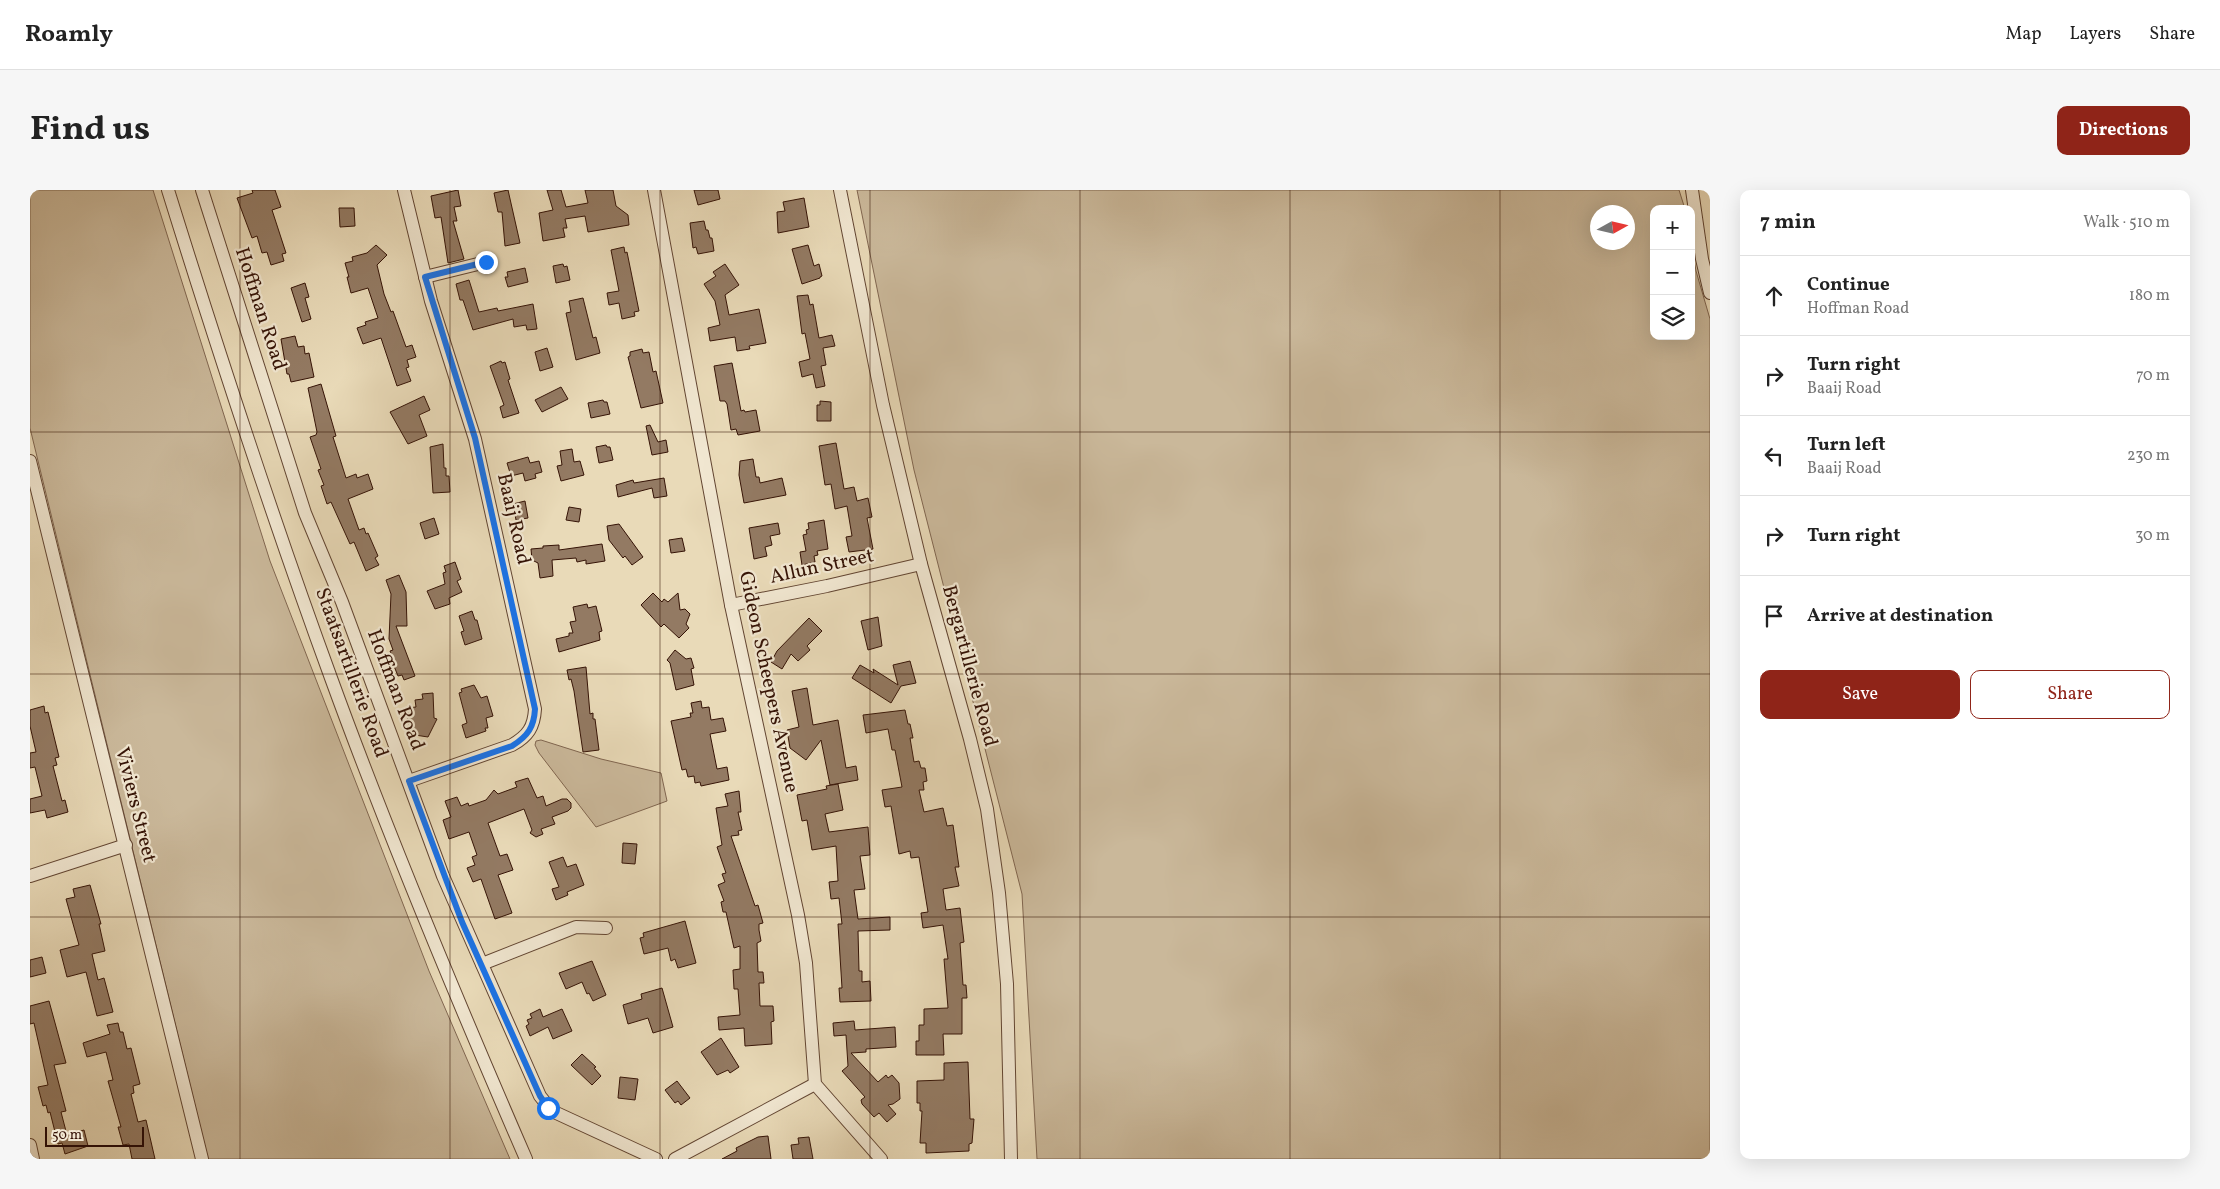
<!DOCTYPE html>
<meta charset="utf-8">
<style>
:root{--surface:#fff;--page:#f6f6f6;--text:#222;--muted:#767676;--line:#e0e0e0;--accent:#8f2418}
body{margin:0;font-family:Vollkorn,serif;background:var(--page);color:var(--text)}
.controls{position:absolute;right:15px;top:15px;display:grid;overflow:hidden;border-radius:10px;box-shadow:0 5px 20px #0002}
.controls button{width:45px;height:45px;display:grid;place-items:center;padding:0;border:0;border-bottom:1px solid var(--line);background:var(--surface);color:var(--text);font:25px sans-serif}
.compass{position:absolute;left:1560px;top:15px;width:45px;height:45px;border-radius:50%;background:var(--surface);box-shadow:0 5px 20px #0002;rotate:82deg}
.scale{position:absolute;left:15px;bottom:12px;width:99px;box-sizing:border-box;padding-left:5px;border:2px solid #351306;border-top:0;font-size:14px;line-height:18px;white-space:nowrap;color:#351306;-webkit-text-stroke:4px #f1e7d1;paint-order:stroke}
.stop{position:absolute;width:15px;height:15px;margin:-11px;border:4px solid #1a73e8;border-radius:50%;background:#fff}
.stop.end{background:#1a73e8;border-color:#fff;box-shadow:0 1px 5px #0008}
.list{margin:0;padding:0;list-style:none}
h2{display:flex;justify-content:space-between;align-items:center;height:65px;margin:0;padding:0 20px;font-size:21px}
h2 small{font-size:16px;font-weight:400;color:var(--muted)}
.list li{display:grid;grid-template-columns:32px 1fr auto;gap:15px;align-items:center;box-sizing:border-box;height:80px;padding:0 20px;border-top:1px solid var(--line)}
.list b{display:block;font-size:19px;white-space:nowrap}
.list p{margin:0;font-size:16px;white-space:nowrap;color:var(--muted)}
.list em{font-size:16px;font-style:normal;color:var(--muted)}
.actions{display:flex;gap:10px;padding:15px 20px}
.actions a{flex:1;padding:11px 0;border:1px solid var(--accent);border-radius:10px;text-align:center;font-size:18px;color:var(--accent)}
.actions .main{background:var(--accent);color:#fff}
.icon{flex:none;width:28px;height:28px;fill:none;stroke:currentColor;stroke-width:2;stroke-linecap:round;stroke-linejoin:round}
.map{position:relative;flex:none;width:1680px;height:969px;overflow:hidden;border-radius:10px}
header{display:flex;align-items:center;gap:30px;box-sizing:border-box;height:70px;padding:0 25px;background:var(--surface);border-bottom:1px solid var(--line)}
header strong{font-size:24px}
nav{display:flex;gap:28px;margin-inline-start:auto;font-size:18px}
.intro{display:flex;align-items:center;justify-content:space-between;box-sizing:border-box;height:120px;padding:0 30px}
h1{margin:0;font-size:35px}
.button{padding:12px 22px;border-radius:10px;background:var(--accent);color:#fff;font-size:18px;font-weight:700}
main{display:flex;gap:30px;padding:0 30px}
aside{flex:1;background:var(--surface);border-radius:10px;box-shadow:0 5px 20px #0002}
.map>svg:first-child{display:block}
.green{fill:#cab89a;stroke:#806650;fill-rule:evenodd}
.building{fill:#937a63;stroke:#351306}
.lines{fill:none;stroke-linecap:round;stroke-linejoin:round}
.minor-casing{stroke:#624532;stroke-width:14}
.minor{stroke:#f1e7d1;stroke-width:12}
.route{stroke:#1a73e8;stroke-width:6}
.grid{fill:none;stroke:#351306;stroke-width:1;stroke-opacity:0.55}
.labels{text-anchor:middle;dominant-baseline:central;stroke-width:4.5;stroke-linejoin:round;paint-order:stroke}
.street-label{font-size:20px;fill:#351306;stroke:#f1e7d1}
</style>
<header>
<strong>Roamly</strong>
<nav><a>Map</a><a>Layers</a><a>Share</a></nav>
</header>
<div class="intro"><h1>Find us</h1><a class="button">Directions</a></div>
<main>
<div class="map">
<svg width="1680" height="969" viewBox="0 0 1680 969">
<rect width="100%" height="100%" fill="#e9dab8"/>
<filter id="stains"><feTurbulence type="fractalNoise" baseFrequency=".004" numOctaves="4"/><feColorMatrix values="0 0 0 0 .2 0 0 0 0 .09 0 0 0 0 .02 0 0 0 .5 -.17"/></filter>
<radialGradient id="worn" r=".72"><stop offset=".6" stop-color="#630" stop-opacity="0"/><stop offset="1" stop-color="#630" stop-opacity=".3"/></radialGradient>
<g class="green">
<polygon points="0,0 123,0 240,371 399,781 480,969 178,969 0,238"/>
<path d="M827 0H1649L1655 19H1624V146H1661V52L1666 81 1680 129V969H1007L992 704 884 280ZM1568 22H1598V52H1568Z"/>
<polygon points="511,550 571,569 631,583 637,611 566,637 509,563 505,555 506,551"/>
</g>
<g class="building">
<polygon points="222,0 245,0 251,17 242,20 256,63 252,64 254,71 241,75 237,62 232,63 227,46 222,48 207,8 223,3"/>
<polygon points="428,0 431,16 424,17 427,31 423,31 434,69 418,73 411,27 405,28 401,6"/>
<polygon points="478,0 490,53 475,56 472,22 468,22 464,3"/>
<polygon points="517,0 531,0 536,17 558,13 555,0 583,0 586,16 598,25 599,35 558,42 555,26 535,29 537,38 533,38 535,47 513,51 509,23 523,20"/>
<polygon points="664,0 688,0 690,9 668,15"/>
<polygon points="774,8 779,37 748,43 747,22 755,21 753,12"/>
<polygon points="309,18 324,18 325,36 310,37"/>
<polygon points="674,31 676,40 678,40 680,48 682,48 684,61 668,64 666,57 663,58 660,33"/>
<polygon points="346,55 357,65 347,75 354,104 361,122 363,121 376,157 382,155 386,167 377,170 379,177 376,178 381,191 367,196 351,148 333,154 327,138 336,135 335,132 348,128 338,98 321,103 317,87 319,87 315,73 323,71 322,67 337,63"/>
<polygon points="778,55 784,76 789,74 792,86 790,87 790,88 772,94 762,59"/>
<polygon points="594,57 595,63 597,62 609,121 604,122 605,126 592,129 589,113 579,115 577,103 589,101 581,60"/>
<polygon points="533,74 534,77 537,76 540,90 526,93 523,76"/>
<polygon points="695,74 709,95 695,105 699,125 729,119 736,153 719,156 720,159 707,161 705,147 680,151 678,138 690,135 685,111 674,94 686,86 683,82"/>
<polygon points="495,78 498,92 478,97 475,87 478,87 477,82"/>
<polygon points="439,90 449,122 467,118 468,121 503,114 507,139 497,140 496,135 484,137 483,129 443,140 433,110 430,110 426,94"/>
<polygon points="275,93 279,107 275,108 281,129 272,132 261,98"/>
<polygon points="778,105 780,115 783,114 789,148 802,145 805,156 793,158 796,175 791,176 795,196 786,198 783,184 772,187 769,172 780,169 775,143 772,144 767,106"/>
<polygon points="553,108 563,148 566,147 570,163 546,170 536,123 541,122 539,111"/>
<polygon points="265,146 268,157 274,156 275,164 279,163 284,187 261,192 259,184 257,184 251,149"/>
<polygon points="517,158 523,177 510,181 505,162"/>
<polygon points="612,159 613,163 619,162 623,182 626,181 633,213 611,218 598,167 600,166 600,162"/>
<polygon points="471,171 472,173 475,172 480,189 478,190 489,223 473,228 470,217 474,215 460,176"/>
<polygon points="702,173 711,221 714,220 715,222 726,220 730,241 708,245 706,239 701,240 697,214 695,211 690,211 684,176"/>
<polygon points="291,194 306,246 303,247 316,288 326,284 327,288 338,284 343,299 318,309 329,340 334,338 336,344 338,343 348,366 345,368 349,375 336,381 324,352 320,354 301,312 297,314 291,296 294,295 288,280 291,279 280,247 286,245 287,242 278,198"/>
<polygon points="531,197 538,209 512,222 505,210"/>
<polygon points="394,206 400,220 389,225 397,246 378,254 360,222"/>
<polygon points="573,210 574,212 577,212 580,224 561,228 558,213"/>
<polygon points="790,211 801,212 801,231 787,231 787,215 790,215"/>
<polygon points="620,235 628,252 636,250 638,262 622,265 616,236"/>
<polygon points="806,253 814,299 824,297 827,311 838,308 842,327 837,328 843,359 819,362 816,347 822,346 817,316 805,319 801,294 795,295 789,256"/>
<polygon points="413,254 414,278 416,278 416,286 419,286 420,302 403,303 400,257"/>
<polygon points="576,255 577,257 580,257 583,270 569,273 566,257"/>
<polygon points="542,259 544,272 550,271 554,285 531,291 527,276 532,275 530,261"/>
<polygon points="498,267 500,273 509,271 512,282 505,284 506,288 495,291 493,283 481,286 477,273"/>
<polygon points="723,269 726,287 729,287 730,293 752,288 756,305 714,313 709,285 710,271"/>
<polygon points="634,288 637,306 624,308 622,298 588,307 586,295 603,290 604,293"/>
<polygon points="495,311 498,328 486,330 483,314"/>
<polygon points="539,317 551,319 549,332 536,330"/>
<polygon points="404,328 409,344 395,349 390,333"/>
<polygon points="794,330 798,359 787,361 788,365 784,366 785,372 772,375 770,362 776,361 773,345 777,344 776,340 779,339 778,333"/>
<polygon points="748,333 750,344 740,346 742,355 735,357 737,366 724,369 719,338"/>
<polygon points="589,334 613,367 602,375 595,366 593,368 579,350 577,336"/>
<polygon points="652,348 655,361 641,363 639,350"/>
<polygon points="572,354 575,371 556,374 556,370 547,372 546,368 522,370 523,386 510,388 508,373 502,370 501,359 513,358 513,356 529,355 529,360"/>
<polygon points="425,372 431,389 427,391 432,402 419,408 420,414 405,419 397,401 415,394 413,383 416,382 414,376"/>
<polygon points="369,385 376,402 377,436 366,436 385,486 374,490 372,485 368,486 360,466 362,466 360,461 363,460 359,449 361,404 356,390"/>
<polygon points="623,403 632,412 634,409 638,412 648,403 650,420 655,419 660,424 656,434 659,438 649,448 634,434 631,437 611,415"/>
<polygon points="557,414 558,418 566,416 572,441 569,442 570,450 529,462 526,449 539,446 539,443 543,443 540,432 546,431 543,417"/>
<polygon points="442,421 445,430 447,430 452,449 435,455 431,442 434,441 429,426"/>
<polygon points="848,427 852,456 838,460 831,431"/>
<polygon points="779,428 792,441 777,456 780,460 768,471 761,464 752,479 741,472 747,461"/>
<polygon points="645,460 656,469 661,468 664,478 661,479 664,495 646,500 640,473 637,470"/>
<polygon points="880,471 886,493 871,496 861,513 822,488 830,475 844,483 843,479 868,495 863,475"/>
<polygon points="556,477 560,524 563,523 563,529 565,529 569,560 553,562 544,501 541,489 539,490 537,480"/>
<polygon points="444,495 451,508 457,506 463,526 456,528 458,538 455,538 456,541 436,548 432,535 437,533 429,503 432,502 431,499"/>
<polygon points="777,498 783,535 808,530 816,578 826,576 828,590 800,595 791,550 776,570 760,558 757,540 769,537 762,501"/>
<polygon points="403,503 404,528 407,529 398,547 385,545 386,539 378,534 377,518 386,517 385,510 393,509 392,504"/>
<polygon points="671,511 672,518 679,517 681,530 693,528 696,541 680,544 687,579 697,577 699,590 671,596 670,592 665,593 664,586 658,587 656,579 652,580 641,531 661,527 660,523 663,523 661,513"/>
<polygon points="14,516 15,523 18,522 29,567 25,568 27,575 23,576 32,611 35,610 38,622 17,628 15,620 0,623 0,609 12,606 5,577 0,578 0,563 6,562 0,536 0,520"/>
<polygon points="875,520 878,534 880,534 883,548 880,548 884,572 889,571 891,578 895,578 897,591 893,592 894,600 889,600 894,622 913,618 917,636 923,635 929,677 925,677 929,696 913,699 916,720 930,718 934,752 930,753 933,795 936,795 937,808 932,808 932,844 913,844 914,865 886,865 886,851 889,851 889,835 894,835 894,819 918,818 914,769 918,769 913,735 893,738 891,723 898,722 889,667 881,668 880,661 869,664 861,616 855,617 852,600 872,597 865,560 862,560 858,539 836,543 833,525"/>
<polygon points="498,588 507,608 513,606 516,616 532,609 537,609 541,613 541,618 538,621 522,627 525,634 511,639 513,644 506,647 500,643 502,640 494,619 458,633 470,666 477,664 483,680 468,685 482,723 465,729 451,689 443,692 437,678 445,675 442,667 447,665 439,642 419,649 413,630 421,627 415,611 427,607 431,616 438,613 439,616 456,610 464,600 468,604 487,597 485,592"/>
<polygon points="808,594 813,620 795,624 799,642 838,637 840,665 830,666 835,699 824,700 828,729 860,727 860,740 828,741 829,781 832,781 832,792 840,791 841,811 810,812 809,798 812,798 808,734 812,734 809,708 801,709 799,692 808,691 806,656 782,660 777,630 772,631 767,605 797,599 796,596"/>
<polygon points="709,601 711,622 708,622 712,640 708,641 709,645 701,646 725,716 728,715 733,733 729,734 729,740 731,751 727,753 728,782 733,782 734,793 729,793 730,816 743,816 744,831 741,832 742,854 715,856 714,838 689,840 688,827 710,825 708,799 704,799 703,780 710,779 710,756 704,758 696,722 693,722 691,712 694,711 688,695 695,692 692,684 696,683 687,657 692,655 686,618 698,616 695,604"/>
<polygon points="593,653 607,654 605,674 592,673"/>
<polygon points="533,667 537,677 546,674 554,695 537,702 538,705 526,710 522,699 529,697 519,672"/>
<polygon points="60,695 71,734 69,734 75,761 62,764 68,790 74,788 83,822 67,826 56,782 37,787 30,760 49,755 36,709 45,707 43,699"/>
<polygon points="655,731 666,773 648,778 645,769 641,771 638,758 614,764 610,748 614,747 613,743"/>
<polygon points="12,767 16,783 0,787 0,770"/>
<polygon points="562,771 576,805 563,811 559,803 557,804 552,792 536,799 529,783"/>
<polygon points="632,798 643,837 623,843 618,828 598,834 593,815 612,809 611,804"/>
<polygon points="19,811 36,873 24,875 36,921 31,922 37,945 54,940 58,956 35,964 32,953 28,954 20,922 18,923 16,915 13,916 8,897 18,895 4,833 0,834 0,816"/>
<polygon points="510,819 513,827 532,819 542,841 523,849 518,837 500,846 496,836 499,834 497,830 502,828 500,824"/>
<polygon points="824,831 825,840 865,837 866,857 836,859 836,862 821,863 848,892 856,885 858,888 862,885 869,893 870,909 863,914 858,915 866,924 857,932 849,923 844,927 832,914 831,910 835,907 812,881 818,876 816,845 804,846 803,833"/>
<polygon points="88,833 90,842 93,842 97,859 101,858 110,894 103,896 104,903 101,904 108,932 116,930 125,969 102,969 99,954 93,955 88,937 91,937 78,891 83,890 76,862 57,867 53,853 80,844 77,835"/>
<polygon points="691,848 709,877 700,883 698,880 687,885 671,862"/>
<polygon points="552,864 566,877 564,878 571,886 562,895 541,875"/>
<polygon points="938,872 940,929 944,929 942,953 939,954 939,961 896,963 896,953 890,953 892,921 890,921 890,913 887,913 887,891 914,890 914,873"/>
<polygon points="590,887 608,889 605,910 588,908"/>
<polygon points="647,891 660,908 651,915 648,911 645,913 635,900"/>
<polygon points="738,946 741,969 692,969 707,961 706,958 728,947"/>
<polygon points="779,947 783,969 763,969 761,955 769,954 768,948"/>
</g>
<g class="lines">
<defs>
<g id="minor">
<path d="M138 0C189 164 242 327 301 488 360 650 427 810 496 969"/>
<polyline points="172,0 275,323 312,412 413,686 510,906 522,921 626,969"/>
<path d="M374 0 401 111 445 249 505 519C504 537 498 546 482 555L379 591"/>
<polyline points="624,0 701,415 768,725 776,773 785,894 851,969"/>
<polyline points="810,0 853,215 891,374 940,549 957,619 969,703 977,794 981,969"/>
<polyline points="1662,0 1672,69 1680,103"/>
<polyline points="395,87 456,72"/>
<polyline points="0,271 172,969"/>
<polyline points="701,415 797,396 891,374"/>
<polyline points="0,686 96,655"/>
<polyline points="452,774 546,737 576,738"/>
<polyline points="0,955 3,969"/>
<polyline points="645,969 785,894"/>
</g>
</defs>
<use href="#minor" class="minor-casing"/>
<use href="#minor" class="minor"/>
</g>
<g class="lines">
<path class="route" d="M456 72 395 87 445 248 505 519C504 537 498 546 482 556L379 591 432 732 510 906 518 918"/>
</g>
<path class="grid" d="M210 0V969M420 0V969M630 0V969M840 0V969M1050 0V969M1260 0V969M1470 0V969M0 242H1680M0 484H1680M0 727H1680"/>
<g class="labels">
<g class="street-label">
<text transform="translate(230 119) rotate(72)">Hoffman Road</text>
<text transform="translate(483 329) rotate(77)">Baaij Road</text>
<text transform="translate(792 377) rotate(-12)">Allun Street</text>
<text transform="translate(939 476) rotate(75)">Bergartillerie Road</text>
<text transform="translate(321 483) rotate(70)">Staatsartillerie Road</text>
<text transform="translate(738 492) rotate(78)">Gideon Scheepers Avenue</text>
<text transform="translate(365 500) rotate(69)">Hoffman Road</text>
<text transform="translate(105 615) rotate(76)">Viviers Street</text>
</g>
</g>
<rect width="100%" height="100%" filter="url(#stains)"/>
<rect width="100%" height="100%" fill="url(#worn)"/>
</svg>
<div class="controls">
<button>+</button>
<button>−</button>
<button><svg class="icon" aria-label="layers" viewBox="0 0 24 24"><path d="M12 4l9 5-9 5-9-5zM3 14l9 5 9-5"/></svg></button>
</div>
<svg class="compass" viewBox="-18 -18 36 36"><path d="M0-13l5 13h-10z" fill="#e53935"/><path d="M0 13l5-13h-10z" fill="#767676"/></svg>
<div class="scale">50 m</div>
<div class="stop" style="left:518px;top:918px"></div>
<div class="stop end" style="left:456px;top:72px"></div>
</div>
<aside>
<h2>7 min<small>Walk · 510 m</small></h2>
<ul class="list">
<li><svg class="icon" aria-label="ahead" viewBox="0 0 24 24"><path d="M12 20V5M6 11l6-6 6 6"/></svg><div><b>Continue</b><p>Hoffman Road</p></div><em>180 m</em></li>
<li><svg class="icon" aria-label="right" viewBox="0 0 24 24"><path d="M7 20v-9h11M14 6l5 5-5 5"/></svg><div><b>Turn right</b><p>Baaij Road</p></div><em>70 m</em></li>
<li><svg class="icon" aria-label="left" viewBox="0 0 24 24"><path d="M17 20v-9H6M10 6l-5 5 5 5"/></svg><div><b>Turn left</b><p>Baaij Road</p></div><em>230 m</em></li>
<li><svg class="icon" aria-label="right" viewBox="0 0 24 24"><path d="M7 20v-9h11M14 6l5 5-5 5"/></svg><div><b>Turn right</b></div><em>30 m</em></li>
<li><svg class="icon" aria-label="arrive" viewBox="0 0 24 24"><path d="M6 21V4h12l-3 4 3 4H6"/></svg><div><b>Arrive at destination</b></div></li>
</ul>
<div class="actions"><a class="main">Save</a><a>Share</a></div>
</aside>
</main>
